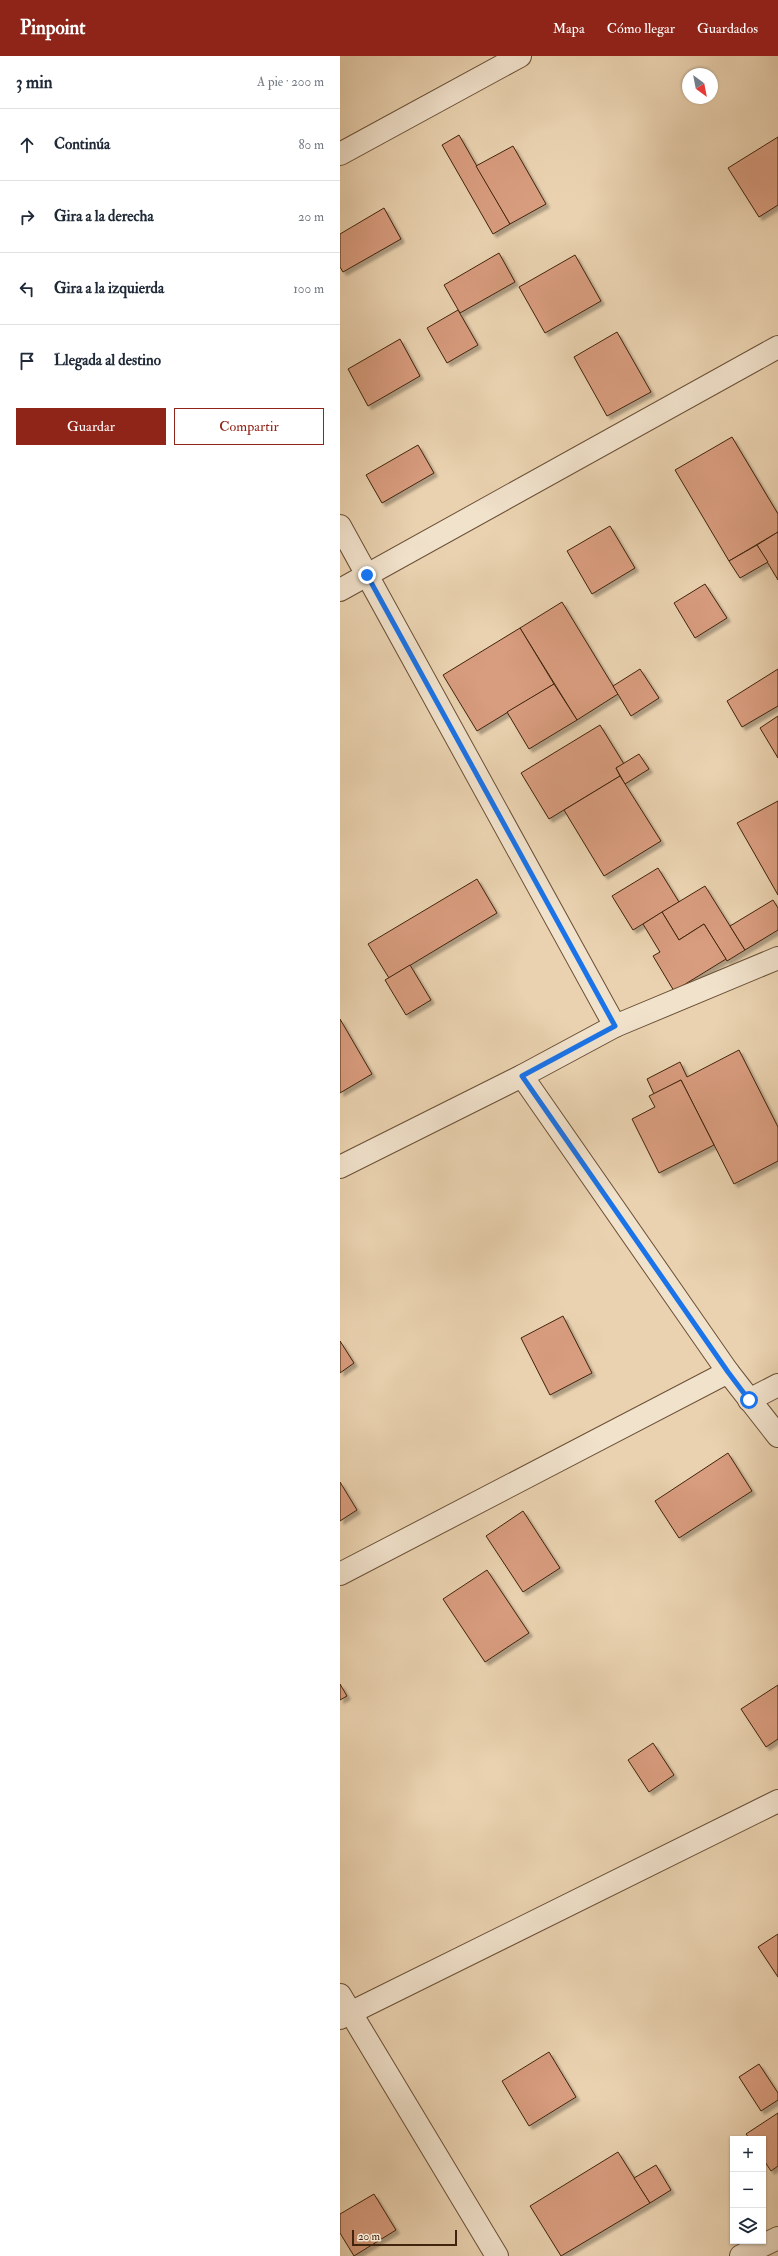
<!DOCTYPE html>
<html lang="es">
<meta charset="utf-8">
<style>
:root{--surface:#fff;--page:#f2f2f3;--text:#1f2937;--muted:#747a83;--line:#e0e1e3;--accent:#8f2418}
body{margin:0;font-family:"IM FELL Double Pica",serif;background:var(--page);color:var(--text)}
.controls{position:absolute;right:12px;bottom:12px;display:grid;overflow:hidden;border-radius:0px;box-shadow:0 1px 3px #0004}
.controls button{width:36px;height:36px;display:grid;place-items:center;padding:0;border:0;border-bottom:1px solid var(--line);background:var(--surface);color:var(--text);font:20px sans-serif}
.compass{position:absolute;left:342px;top:12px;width:36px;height:36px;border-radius:50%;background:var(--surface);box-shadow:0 1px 3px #0004;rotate:148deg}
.scale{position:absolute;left:12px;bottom:10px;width:105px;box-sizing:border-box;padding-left:4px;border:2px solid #41240d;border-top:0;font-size:11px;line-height:14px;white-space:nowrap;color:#41240d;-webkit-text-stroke:3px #f1e2cc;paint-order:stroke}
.stop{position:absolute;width:12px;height:12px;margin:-9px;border:3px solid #1a73e8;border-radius:50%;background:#fff}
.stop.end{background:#1a73e8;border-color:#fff;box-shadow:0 1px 4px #0008}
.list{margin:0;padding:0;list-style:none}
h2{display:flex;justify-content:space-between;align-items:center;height:52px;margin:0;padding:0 16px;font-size:17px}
h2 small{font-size:13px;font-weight:400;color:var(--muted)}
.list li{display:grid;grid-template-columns:26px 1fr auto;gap:12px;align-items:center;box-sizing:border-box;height:72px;padding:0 16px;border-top:1px solid var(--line)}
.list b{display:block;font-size:15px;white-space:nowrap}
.list em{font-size:13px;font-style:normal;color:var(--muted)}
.actions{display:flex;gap:8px;padding:12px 16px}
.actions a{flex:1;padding:9px 0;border:1px solid var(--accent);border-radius:0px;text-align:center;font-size:14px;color:var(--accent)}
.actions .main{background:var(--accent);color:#fff}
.icon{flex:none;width:22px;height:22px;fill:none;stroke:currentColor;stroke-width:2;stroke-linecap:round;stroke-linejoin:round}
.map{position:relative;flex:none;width:438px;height:2200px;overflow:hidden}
header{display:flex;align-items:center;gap:24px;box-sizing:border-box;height:56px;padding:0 20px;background:var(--accent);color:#fff}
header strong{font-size:19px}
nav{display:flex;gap:22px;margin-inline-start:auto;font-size:14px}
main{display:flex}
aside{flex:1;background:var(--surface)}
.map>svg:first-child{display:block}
.building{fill:#d89c7e;stroke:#41240d;filter:url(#shadow)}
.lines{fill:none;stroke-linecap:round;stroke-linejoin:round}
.minor-casing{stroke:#6b5036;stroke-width:24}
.minor{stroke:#f1e2cc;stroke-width:22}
.route{stroke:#1a73e8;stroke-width:5}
</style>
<header>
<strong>Pinpoint</strong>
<nav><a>Mapa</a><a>Cómo llegar</a><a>Guardados</a></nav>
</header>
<main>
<aside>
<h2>3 min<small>A pie · 200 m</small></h2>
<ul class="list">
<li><svg class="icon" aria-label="ahead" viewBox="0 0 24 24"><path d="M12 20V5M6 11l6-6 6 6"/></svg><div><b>Continúa</b></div><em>80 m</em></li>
<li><svg class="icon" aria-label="right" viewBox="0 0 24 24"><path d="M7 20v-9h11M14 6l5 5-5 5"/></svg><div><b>Gira a la derecha</b></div><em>20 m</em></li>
<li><svg class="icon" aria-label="left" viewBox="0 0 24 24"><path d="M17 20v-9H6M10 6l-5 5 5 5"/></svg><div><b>Gira a la izquierda</b></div><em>100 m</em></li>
<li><svg class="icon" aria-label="arrive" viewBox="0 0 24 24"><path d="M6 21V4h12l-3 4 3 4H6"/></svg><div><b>Llegada al destino</b></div></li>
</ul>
<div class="actions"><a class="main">Guardar</a><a>Compartir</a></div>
</aside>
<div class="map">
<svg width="438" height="2200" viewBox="0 0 438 2200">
<defs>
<filter id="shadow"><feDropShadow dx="3.5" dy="3.5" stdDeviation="1" flood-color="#0004"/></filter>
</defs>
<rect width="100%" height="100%" fill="#ead2b0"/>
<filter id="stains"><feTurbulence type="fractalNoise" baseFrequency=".005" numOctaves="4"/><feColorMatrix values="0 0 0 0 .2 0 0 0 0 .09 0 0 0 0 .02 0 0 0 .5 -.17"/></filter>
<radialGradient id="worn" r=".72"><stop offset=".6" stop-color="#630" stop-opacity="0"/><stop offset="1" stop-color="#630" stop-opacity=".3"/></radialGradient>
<g class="building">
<polygon points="119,79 170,168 153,178 102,89"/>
<polygon points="438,81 438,149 419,161 388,112"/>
<polygon points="173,90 206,148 170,168 136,110"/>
<polygon points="44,152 61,183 3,216 0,211 0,178"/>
<polygon points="159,197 175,226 120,257 104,229"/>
<polygon points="235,199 261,245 205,277 179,231"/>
<polygon points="118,254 138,289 107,307 87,272"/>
<polygon points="277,276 311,336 267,360 234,301"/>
<polygon points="60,283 80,320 28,350 8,313"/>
<polygon points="392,381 438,458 438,476 389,505 335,414"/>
<polygon points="78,389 94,417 42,447 26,419"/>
<polygon points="270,470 295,512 252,538 227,495"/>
<polygon points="438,476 438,524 417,489"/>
<polygon points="417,489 428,506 400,522 389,505"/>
<polygon points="365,528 387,562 355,582 334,547"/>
<polygon points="222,546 278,638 237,664 180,572"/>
<polygon points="180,572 214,628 137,675 103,619"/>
<polygon points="300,613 319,642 291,660 273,630"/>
<polygon points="438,613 438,650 402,671 387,645"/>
<polygon points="214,628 237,664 189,693 167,656"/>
<polygon points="438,660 438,702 420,672"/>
<polygon points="260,669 284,708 276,712 280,720 209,763 181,717"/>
<polygon points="299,698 309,713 285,728 276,712"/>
<polygon points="280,720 321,785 264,820 224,754"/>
<polygon points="438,745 438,839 397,767"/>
<polygon points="318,812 339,846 293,874 272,840"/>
<polygon points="137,823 157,857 49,922 28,888"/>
<polygon points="365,830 405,894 387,905 364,868 339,884 322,856"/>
<polygon points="433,844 438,852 438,874 405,894 390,870"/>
<polygon points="322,856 339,884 364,868 386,903 334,935 313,900 320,896 303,868"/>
<polygon points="70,909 91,944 66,959 45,924"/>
<polygon points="0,963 32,1018 0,1037"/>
<polygon points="399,994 438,1071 438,1105 394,1128 341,1024 314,1038 307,1023 340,1006 347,1021"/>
<polygon points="341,1024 374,1089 319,1117 292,1063 315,1051 309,1040"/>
<polygon points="223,1260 252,1317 210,1339 181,1282"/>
<polygon points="0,1285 14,1307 0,1317"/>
<polygon points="388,1397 412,1435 339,1482 315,1445"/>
<polygon points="0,1426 17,1454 0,1465"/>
<polygon points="183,1455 220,1512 183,1536 146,1480"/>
<polygon points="147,1514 189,1577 145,1606 103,1543"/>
<polygon points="0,1628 7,1640 0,1644"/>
<polygon points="438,1629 438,1683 426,1691 401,1653"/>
<polygon points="313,1687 334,1719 309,1736 288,1704"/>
<polygon points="438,1878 438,1921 418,1891"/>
<polygon points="209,1996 236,2041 189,2070 162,2025"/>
<polygon points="419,2008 438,2037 438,2044 421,2055 399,2021"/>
<polygon points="438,2057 438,2110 431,2115 423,2103 423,2083 410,2083 406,2078"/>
<polygon points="278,2096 310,2147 221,2200 190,2150"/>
<polygon points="316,2109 331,2134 310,2147 294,2122"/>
<polygon points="34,2138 56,2174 14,2200 0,2177 0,2158"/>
</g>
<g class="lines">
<defs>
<g id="minor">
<polyline points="0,98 180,0"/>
<polyline points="0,470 275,970"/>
<polyline points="0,534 438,291"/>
<polyline points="182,1020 388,1316 438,1380"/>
<polyline points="0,1111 182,1020 275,970 438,902"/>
<polyline points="409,1344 438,1329"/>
<polyline points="0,1518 388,1316"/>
<polyline points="0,1939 157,2200"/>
<polyline points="0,1962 438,1745"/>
<polyline points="401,2200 438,2182"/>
</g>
</defs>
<use href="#minor" class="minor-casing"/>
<use href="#minor" class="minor"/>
</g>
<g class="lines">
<polyline class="route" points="27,519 275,970 182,1020 388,1316 409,1344"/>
</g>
<rect width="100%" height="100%" filter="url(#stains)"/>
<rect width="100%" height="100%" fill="url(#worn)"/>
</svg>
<div class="controls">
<button>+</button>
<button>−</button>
<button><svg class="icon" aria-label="layers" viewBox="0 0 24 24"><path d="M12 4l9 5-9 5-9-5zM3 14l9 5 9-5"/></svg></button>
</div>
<svg class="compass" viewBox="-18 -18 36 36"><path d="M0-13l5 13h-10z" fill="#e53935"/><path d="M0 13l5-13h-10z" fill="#747a83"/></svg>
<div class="scale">20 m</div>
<div class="stop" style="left:409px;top:1344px"></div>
<div class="stop end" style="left:27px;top:519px"></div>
</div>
</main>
